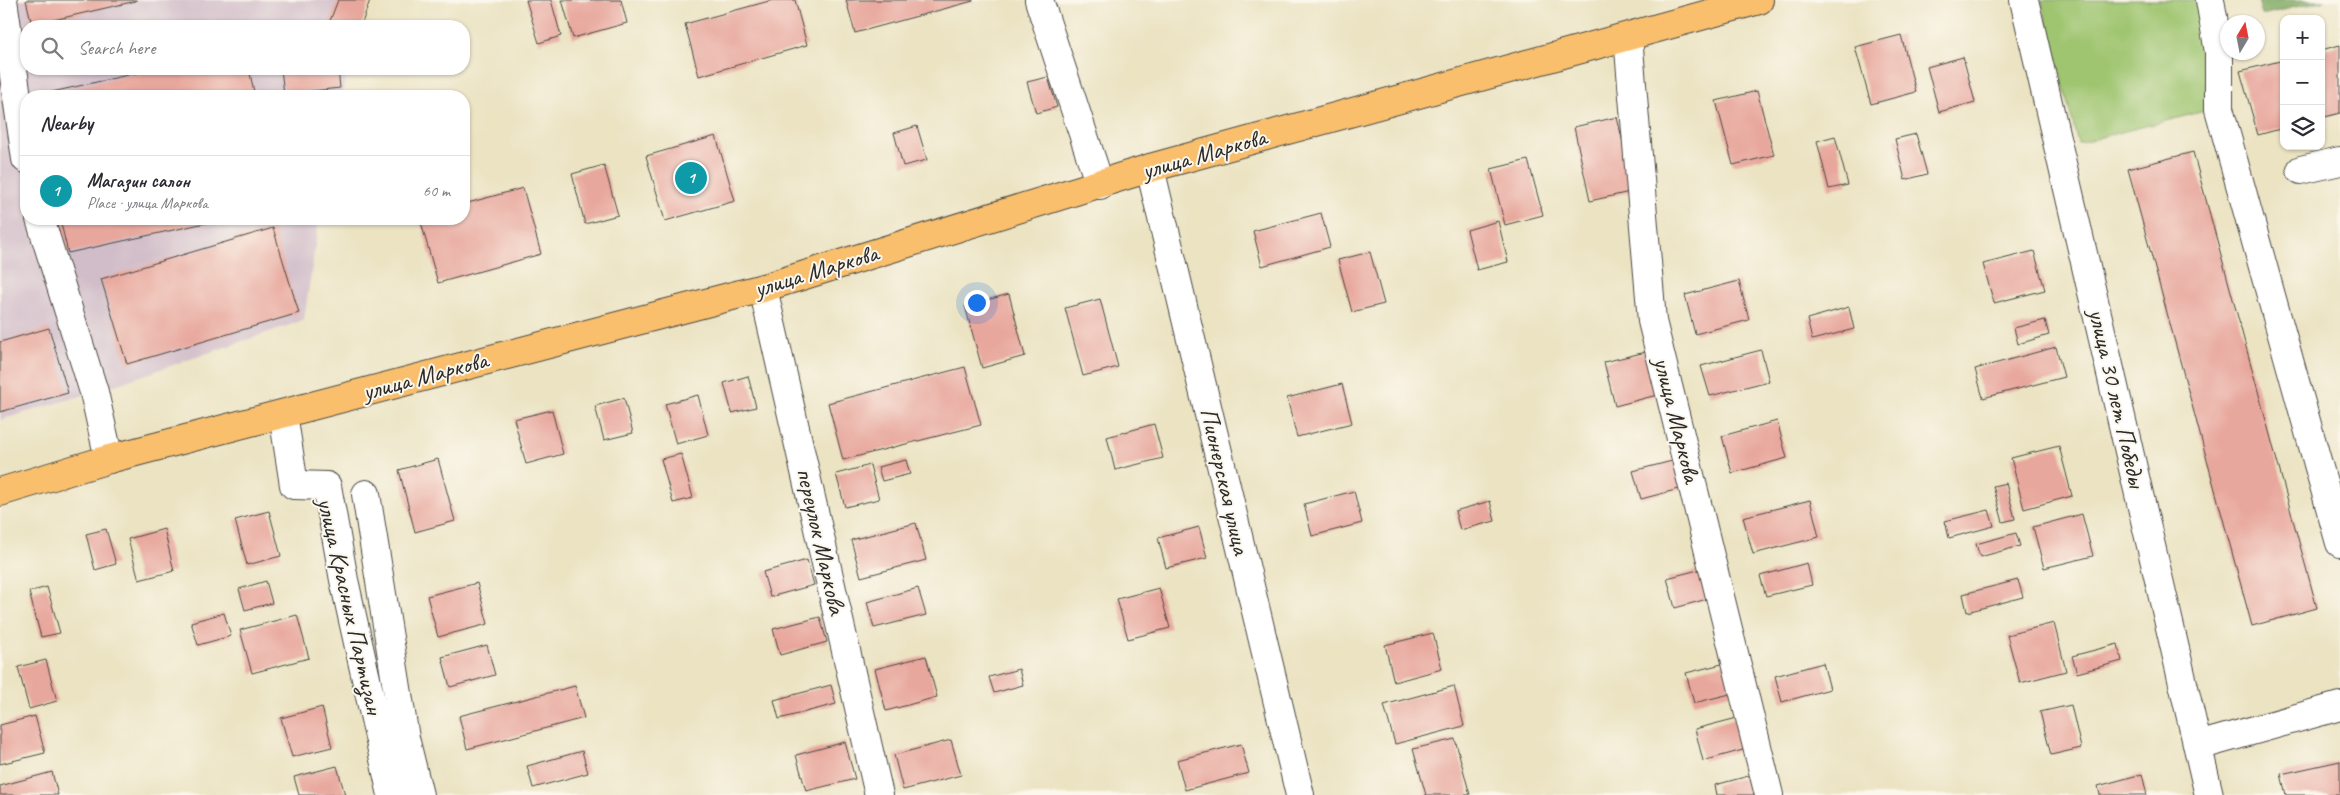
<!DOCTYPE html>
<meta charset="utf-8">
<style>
:root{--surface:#fff;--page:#f7f7f7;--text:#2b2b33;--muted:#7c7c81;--line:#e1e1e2;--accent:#db2777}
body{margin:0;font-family:Caveat,sans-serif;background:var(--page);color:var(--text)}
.controls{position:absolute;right:15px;top:15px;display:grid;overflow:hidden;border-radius:10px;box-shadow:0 1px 4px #0004}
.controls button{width:45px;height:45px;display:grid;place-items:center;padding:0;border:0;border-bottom:1px solid var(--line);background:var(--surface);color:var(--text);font:25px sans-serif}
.compass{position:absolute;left:2220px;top:15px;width:45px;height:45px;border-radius:50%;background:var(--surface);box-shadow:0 1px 4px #0004;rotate:10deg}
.you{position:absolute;left:976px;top:302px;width:18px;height:18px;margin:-12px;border:4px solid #fff;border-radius:50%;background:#1a73e8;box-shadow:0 0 0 8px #1a73e833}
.badge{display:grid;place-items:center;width:32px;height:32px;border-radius:50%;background:var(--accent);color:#fff;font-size:16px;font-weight:700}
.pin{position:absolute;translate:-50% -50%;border:2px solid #fff;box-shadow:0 1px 5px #0006}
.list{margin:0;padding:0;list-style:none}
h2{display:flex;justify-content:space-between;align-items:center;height:65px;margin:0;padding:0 20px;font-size:21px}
h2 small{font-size:16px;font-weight:400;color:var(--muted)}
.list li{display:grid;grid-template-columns:32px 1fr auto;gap:15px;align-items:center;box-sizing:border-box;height:70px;padding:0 20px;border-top:1px solid var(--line)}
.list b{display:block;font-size:19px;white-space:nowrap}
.list p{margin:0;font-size:16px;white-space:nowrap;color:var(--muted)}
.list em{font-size:16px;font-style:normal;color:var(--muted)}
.icon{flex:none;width:28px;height:28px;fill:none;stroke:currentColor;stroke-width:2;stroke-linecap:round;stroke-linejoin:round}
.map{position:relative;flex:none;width:2340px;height:795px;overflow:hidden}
.search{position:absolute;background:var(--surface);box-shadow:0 1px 4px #0004;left:20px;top:20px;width:450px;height:55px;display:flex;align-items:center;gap:12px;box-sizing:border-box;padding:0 18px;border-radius:20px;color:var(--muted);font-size:19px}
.panel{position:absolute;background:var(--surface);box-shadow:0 1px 4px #0004;left:20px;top:90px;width:450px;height:135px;border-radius:20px}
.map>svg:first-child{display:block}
.industrial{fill:#d1bdc9}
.green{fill:#9fc570;stroke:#65784e}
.forest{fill:#7faa62;stroke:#556a46}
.building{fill:#e8a79d}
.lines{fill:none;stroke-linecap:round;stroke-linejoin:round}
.minor-casing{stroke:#484742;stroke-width:30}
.major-casing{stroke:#484742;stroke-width:30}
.minor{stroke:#fff;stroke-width:28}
.major{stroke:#f9bf6d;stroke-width:28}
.labels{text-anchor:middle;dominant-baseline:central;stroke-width:4;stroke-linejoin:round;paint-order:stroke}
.street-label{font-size:25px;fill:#2b2b2b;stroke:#fbf7ec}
</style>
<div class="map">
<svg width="2340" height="795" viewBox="0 0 2340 795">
<rect width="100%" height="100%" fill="#fbf7ec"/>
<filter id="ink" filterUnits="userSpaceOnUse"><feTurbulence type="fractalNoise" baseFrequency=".02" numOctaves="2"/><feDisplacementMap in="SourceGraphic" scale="10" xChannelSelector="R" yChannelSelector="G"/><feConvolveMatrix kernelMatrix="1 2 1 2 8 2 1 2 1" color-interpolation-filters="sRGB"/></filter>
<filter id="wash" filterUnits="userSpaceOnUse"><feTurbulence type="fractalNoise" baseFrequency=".0096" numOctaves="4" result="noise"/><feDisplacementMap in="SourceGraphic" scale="20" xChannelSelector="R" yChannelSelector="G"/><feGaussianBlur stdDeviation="1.12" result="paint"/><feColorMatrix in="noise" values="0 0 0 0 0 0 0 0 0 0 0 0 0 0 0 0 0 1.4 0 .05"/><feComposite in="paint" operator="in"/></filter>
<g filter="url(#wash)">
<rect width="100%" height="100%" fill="#ebe3c2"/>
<polygon class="industrial" points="0,0 370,0 361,26 26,26 26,69 349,69 341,96 26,96 26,219 319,219 304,320 94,392 0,420"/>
<polygon class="green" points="2041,0 2201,0 2208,43 2205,111 2078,143"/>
<polygon class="forest" points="2258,0 2325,0 2262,15"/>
<g id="blocks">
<g class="building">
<polygon points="26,0 136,0 136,1 32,25"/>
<polygon points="338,0 370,0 361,26 328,26"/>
<polygon points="526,0 551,0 561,36 539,43"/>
<polygon points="562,0 621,0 627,23 573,38"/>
<polygon points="773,0 795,0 807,45 699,76 685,24"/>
<polygon points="846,0 973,0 973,1 855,33"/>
<polygon points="1901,35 1916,92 1871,104 1855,47"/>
<polygon points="2340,45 2340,113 2321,118 2321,50"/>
<polygon points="1963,57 1975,102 1939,112 1927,67"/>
<polygon points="2284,60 2284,128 2258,135 2240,71"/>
<polygon points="155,69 249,69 255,96 34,96"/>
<polygon points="281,69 338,69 340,88 284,94"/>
<polygon points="1048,77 1057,107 1036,113 1027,82"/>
<polygon points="1757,91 1774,155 1733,165 1716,101"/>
<polygon points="1617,117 1634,191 1590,201 1574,127"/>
<polygon points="917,126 927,160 903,166 894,133"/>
<polygon points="1916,134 1927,174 1905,180 1895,139"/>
<polygon points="716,136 735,201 665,221 646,156"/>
<polygon points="1835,136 1848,185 1829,189 1817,141"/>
<polygon points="2193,152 2317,608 2252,626 2128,169"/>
<polygon points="1528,160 1543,215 1505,225 1491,169"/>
<polygon points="604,165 618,215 585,224 572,174"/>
<polygon points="523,188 541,254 438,283 420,219 464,219 464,204"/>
<polygon points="1321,213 1330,247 1262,266 1253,231"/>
<polygon points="60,219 219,219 219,220 68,253"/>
<polygon points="1498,221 1508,262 1477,270 1467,230"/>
<polygon points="273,228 299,313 127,364 101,279"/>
<polygon points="2034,251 2045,290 1994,303 1983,264"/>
<polygon points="1370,252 1384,304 1352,312 1338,260"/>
<polygon points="1739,281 1749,320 1695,334 1685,295"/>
<polygon points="1009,294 1025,356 982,368 965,306"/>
<polygon points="1100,299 1118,367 1083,376 1065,308"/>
<polygon points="1849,307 1854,329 1812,340 1807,319"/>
<polygon points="2045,320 2049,335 2018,344 2014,328"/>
<polygon points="49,328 68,393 0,412 0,342"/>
<polygon points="2056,347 2064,377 1983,398 1975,369"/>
<polygon points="1761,350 1769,381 1710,396 1701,366"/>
<polygon points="1646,352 1657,395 1615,406 1604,362"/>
<polygon points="965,367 981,425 843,460 828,403"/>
<polygon points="748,376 756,407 732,413 724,383"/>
<polygon points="1342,384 1352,423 1297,437 1287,398"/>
<polygon points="698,395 708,435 676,444 665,404"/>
<polygon points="624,398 633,433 604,440 595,406"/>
<polygon points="552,410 563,454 526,464 514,419"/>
<polygon points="1777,421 1787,458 1732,473 1722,436"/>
<polygon points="1154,424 1163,458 1115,470 1107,437"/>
<polygon points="2059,446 2072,496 2024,509 2011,458"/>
<polygon points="681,454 693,498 673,503 661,459"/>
<polygon points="438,459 455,521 415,532 399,470"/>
<polygon points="906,460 910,474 882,481 878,467"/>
<polygon points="1676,460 1683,488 1641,499 1633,471"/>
<polygon points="870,465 879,499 845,507 836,474"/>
<polygon points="2006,483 2015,519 2003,522 1993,486"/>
<polygon points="1354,491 1362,523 1312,536 1304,504"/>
<polygon points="1810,500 1819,537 1753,554 1743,517"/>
<polygon points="1490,501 1495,521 1460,530 1455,511"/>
<polygon points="1989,510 1994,526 1949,538 1945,521"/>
<polygon points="269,511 281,556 247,565 235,520"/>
<polygon points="2082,514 2093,556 2044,568 2033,527"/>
<polygon points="916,523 926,560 861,577 851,540"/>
<polygon points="1199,527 1207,558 1166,568 1158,538"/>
<polygon points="106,529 116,564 95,570 86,534"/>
<polygon points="164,529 174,571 139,580 128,539"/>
<polygon points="2016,533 2020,546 1980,557 1976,544"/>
<polygon points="807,560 814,585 770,597 763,572"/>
<polygon points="1807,563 1812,585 1766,596 1760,576"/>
<polygon points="1706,568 1714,597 1675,608 1667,578"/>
<polygon points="2018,580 2023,597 1967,612 1963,594"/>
<polygon points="266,581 272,603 245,610 239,589"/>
<polygon points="477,583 488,624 438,637 427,596"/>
<polygon points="47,587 60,633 41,637 29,592"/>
<polygon points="918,588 926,615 874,628 867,602"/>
<polygon points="1159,588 1170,628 1128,639 1117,599"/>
<polygon points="224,613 231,636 198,645 191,622"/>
<polygon points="297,615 309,658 252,673 240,630"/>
<polygon points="820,617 827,642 780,655 773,629"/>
<polygon points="2054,623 2066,671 2020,683 2007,635"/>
<polygon points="1433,633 1442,669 1394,682 1385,645"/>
<polygon points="2118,644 2122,661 2077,673 2072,656"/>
<polygon points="487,645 495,675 450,687 442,657"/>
<polygon points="926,656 937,697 886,711 875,669"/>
<polygon points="46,660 57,701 29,709 18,667"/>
<polygon points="1726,663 1734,693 1694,703 1686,673"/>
<polygon points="1823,663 1830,689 1782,702 1775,676"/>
<polygon points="1019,669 1023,685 994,693 989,677"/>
<polygon points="831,685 836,704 779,719 774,700"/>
<polygon points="575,686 584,718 467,749 459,716"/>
<polygon points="1454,686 1464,726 1395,744 1384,705"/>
<polygon points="2071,705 2081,748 2051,755 2040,712"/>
<polygon points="322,707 332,747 292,757 281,718"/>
<polygon points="35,716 45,753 0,764 0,725"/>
<polygon points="1741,717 1750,748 1703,761 1695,729"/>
<polygon points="1455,739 1470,795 1426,795 1413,749"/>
<polygon points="951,740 961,775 903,790 894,755"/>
<polygon points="845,742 855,779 806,791 796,755"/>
<polygon points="1241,744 1249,773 1185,790 1177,760"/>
<polygon points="582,751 588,773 533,788 527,766"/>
<polygon points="2340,761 2340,795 2286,795 2281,774"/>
<polygon points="337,766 345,795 299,795 294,777"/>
<polygon points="52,772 58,795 0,795 0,786"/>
<polygon points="1756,774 1762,795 1717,795 1715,785"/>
<polygon points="2142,774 2147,795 2100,795 2098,786"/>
</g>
</g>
</g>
<g filter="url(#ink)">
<use href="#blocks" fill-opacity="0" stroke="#484742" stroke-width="1"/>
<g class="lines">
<defs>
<g id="minor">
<polyline points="3,0 26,159"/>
<polyline points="1039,0 1100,185"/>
<polyline points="2024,0 2209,795"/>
<polyline points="2210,0 2219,52 2219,109 2340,543"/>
<polyline points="1628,37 1652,321 1769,795"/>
<polyline points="1150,168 1300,795"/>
<polyline points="2301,170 2340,161"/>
<polyline points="40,219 94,392 109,459"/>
<polyline points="763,288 879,795"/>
<polyline points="283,414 294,485 327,486 344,580 392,795"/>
<polyline points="366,494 405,738 419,795"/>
<polyline points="2198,746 2340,706"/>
</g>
<polyline id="major" points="0,492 109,459 763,288 1150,168 1759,0"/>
</defs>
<use href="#minor" class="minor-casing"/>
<use href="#major" class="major-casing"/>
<use href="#minor" class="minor"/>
<use href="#major" class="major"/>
</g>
</g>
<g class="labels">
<g class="street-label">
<text transform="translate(1204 154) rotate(-16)">улица Маркова</text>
<text transform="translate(816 271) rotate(-17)">улица Маркова</text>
<text transform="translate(425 376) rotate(-15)">улица Маркова</text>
<text transform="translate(2117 398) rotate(77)">улица 30 лет Победы</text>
<text transform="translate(1677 420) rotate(76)">улица Маркова</text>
<text transform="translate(1225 481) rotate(77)">Пионерская улица</text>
<text transform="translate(821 541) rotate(77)">переулок Маркова</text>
<text transform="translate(350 606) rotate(77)">улица Красных Партизан</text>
</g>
</g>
</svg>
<div class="controls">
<button>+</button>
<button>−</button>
<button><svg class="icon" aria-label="layers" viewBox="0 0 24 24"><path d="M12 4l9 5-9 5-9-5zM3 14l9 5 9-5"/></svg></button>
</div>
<svg class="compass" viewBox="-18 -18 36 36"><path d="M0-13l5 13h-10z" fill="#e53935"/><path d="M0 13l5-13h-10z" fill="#7c7c81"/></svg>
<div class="you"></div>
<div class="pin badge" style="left:691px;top:178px;background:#0f9aa8">1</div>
<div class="search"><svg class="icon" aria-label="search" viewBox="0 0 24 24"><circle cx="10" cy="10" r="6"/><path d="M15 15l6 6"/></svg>Search here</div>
<section class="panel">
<h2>Nearby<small></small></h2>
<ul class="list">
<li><span class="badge" style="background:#0f9aa8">1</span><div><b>Магазин салон</b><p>Place · улица Маркова</p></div><em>60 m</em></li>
</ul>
</section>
</div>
